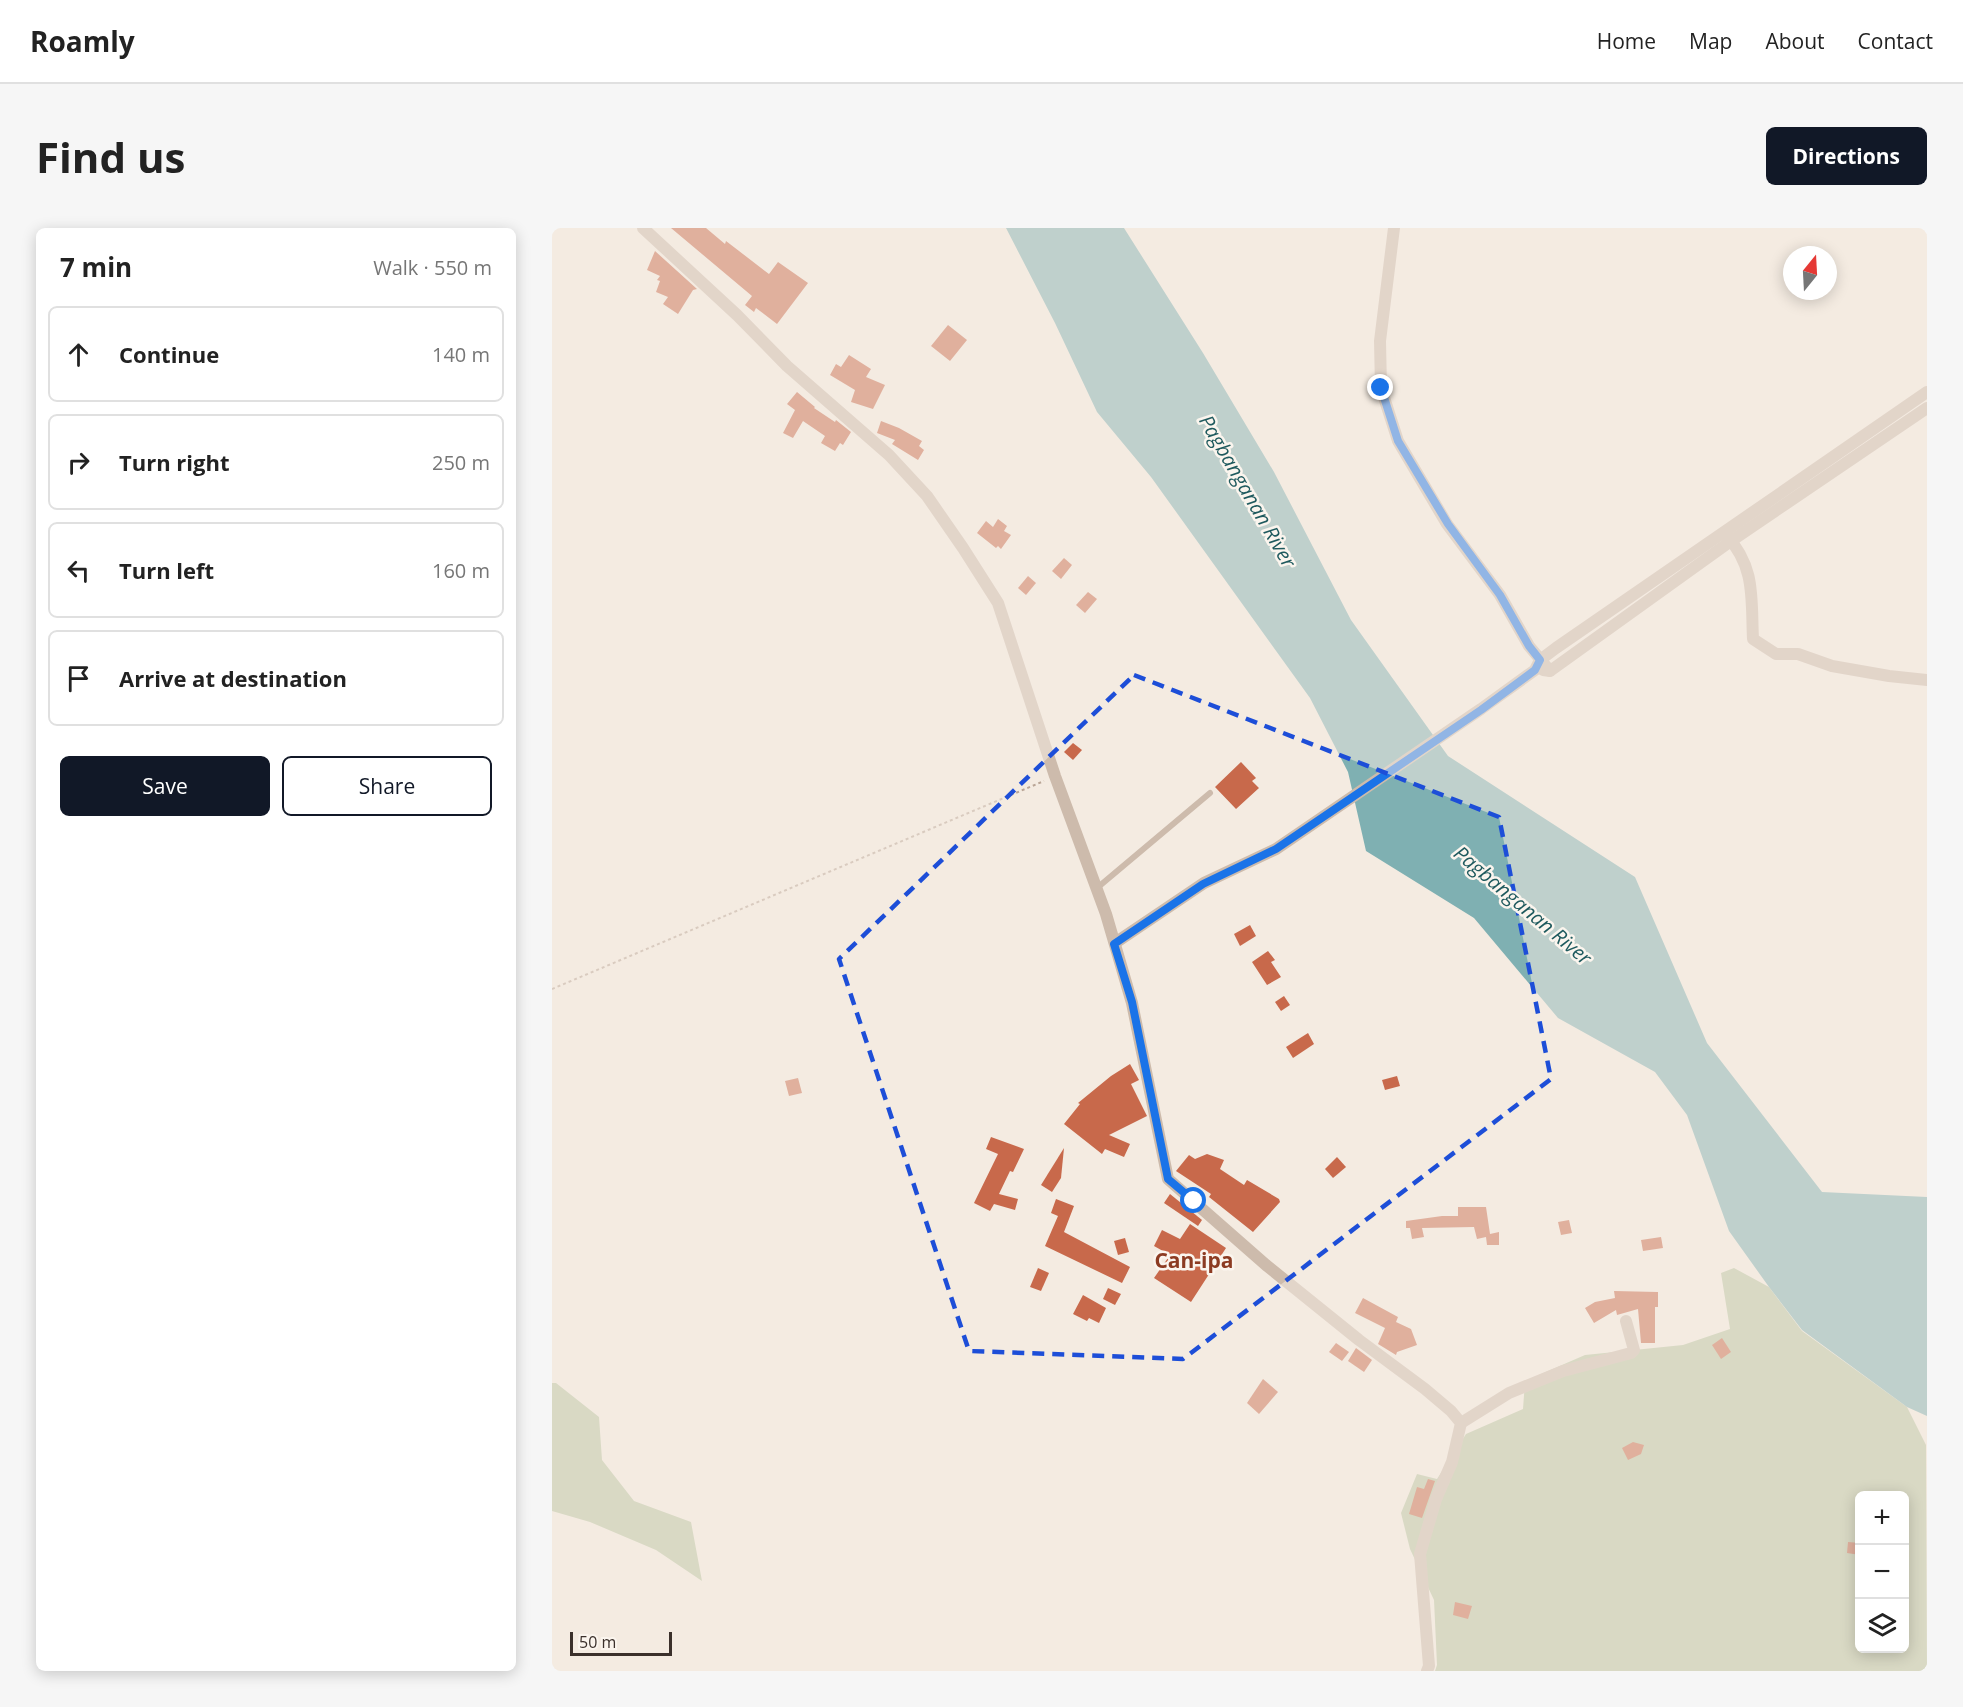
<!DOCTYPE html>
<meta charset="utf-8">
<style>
:root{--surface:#fff;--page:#f6f6f6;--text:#222;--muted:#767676;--line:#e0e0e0;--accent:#111827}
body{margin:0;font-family:"Open Sans",sans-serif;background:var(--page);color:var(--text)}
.controls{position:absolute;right:18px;bottom:18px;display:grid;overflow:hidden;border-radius:9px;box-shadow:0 3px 15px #0003}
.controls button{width:54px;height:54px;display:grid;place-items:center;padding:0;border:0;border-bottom:2px solid var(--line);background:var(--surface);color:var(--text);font:30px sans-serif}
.compass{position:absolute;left:1231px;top:18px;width:54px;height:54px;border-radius:50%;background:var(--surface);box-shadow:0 3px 15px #0003;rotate:18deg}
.scale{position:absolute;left:18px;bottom:15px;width:102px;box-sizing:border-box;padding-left:6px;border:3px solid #3b302b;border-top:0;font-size:16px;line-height:21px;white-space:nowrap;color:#3b302b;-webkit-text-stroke:4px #fbf5ee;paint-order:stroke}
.stop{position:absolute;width:18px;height:18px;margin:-14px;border:4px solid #1a73e8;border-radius:50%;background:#fff}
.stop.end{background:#1a73e8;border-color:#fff;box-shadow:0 2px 6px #0008}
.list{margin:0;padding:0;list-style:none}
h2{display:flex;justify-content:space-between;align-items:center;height:78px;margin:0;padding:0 24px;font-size:26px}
h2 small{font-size:20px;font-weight:400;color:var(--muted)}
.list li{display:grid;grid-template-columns:39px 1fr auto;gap:18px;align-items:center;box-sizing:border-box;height:96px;margin:0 12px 12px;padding:0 12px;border:2px solid var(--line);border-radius:9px}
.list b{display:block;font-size:22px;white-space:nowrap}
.list em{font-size:20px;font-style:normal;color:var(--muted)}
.actions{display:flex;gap:12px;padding:18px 24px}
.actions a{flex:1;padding:14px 0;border:2px solid var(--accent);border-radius:9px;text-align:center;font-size:21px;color:var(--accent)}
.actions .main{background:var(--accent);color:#fff}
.icon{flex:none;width:33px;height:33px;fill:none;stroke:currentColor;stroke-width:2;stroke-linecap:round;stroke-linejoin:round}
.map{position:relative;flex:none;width:1375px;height:1443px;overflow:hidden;border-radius:9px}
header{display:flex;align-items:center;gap:36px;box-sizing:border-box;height:84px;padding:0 30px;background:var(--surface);border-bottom:2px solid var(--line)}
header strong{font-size:28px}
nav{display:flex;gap:33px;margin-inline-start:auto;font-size:21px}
.intro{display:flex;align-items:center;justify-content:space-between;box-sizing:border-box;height:144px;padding:0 36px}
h1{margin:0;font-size:42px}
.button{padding:15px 27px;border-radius:9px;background:var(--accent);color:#fff;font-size:21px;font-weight:700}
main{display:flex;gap:36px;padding:0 36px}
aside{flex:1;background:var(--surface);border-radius:9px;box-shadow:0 3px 15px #0003}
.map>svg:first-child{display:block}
.green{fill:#b8c4a0;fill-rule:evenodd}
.water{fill:#7fb0b2}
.building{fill:#c8694b}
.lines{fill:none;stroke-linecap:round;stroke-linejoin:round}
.path{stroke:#b9a596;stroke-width:2;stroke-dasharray:3 3;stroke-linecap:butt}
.service{stroke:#cdbbac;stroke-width:6}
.minor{stroke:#cdbbac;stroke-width:12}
.route{stroke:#1a73e8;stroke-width:8}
.marked{fill:none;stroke:#1d4ed8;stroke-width:4.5;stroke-dasharray:12 8;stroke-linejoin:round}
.labels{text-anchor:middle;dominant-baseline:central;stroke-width:5;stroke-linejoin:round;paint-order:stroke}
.water-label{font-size:20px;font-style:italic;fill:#1f5a5e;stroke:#fbf5ee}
.quarter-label{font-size:21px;font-weight:bold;fill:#8c3b22;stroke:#fbf5ee}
</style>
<header>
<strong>Roamly</strong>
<nav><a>Home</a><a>Map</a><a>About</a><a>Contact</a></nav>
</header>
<div class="intro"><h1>Find us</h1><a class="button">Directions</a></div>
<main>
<aside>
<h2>7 min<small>Walk · 550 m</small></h2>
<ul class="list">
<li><svg class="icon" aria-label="ahead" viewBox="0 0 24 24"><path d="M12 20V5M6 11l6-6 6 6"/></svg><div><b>Continue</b></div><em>140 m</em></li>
<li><svg class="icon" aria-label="right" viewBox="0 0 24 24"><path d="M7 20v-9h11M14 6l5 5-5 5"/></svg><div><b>Turn right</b></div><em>250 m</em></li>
<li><svg class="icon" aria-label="left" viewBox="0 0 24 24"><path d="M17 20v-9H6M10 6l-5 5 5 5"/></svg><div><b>Turn left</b></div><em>160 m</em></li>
<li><svg class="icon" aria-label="arrive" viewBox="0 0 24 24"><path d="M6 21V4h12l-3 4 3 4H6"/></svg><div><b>Arrive at destination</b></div></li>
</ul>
<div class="actions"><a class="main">Save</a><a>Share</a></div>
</aside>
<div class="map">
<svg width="1375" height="1443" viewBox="0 0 1375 1443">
<rect width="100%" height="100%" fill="#f4ebe1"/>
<g class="green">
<path d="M1182 1040 1217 1059 1250 1103 1355 1179 1374 1217 1375 1443H883L885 1437 882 1372 858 1321 849 1285 865 1246 885 1251 914 1206 971 1181 973 1153 1033 1127 1131 1117 1178 1101 1169 1045ZM1308 1268H1352V1420H1308Z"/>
<polygon points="0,1155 4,1155 47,1189 50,1232 82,1273 139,1294 150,1353 104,1322 38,1294 0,1283"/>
</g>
<polygon class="water" points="454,0 572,0 651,125 722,244 799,392 896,528 1083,649 1155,815 1270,964 1375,969 1375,1188 1355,1179 1250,1102 1217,1059 1177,1003 1135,887 1103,844 1006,790 922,690 814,623 796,544 758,470 599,249 545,184 503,95"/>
<g class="building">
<polygon points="119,0 154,0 173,16 174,13 217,46 226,34 256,55 225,96 204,80 202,84 193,77 200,68"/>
<polygon points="103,23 145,61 141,62 126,86 111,76 116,69 104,64 108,53 105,52 108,48 95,42"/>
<polygon points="396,97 415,112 398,133 379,118"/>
<polygon points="297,127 319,141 314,149 333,157 321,181 299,174 303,162 278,147 284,136 289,139"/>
<polygon points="245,164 263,179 262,180 283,194 284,192 299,204 291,217 288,215 283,223 269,215 273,208 251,193 241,210 231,205 243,182 235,176"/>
<polygon points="329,193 347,200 370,213 367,218 372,222 366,232 340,216 343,212 325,205"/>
<polygon points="446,291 455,298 452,303 459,307 449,321 446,318 444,320 425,305 434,293 441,299"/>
<polygon points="512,330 520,337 509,351 500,343"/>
<polygon points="476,348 484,355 474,367 466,360"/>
<polygon points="536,364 545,371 533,385 524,377"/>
<polygon points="521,515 530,522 521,532 512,524"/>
<polygon points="689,534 704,550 700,553 707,560 684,581 663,559"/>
<polygon points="698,697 704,708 688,718 682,706"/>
<polygon points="716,723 723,732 719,734 729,749 715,757 700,734"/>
<polygon points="732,768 738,777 729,783 723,774"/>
<polygon points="756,805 762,816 741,830 734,819"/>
<polygon points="578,836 587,852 579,856 595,888 557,907 578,916 572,929 553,921 550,926 512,896 528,876 526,875 559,848"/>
<polygon points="845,848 848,858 833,862 830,852"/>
<polygon points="246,850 250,865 237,868 233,853"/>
<polygon points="439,909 472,921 461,944 458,943 447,966 466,971 463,982 442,976 438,983 422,975 446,926 434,921"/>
<polygon points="512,920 509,950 500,964 489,957"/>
<polygon points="655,926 672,932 668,941 692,957 695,952 727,971 728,974 701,1004 657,969 659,966 624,943 637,927 643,931"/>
<polygon points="785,929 794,939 781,950 773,941"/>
<polygon points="618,966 650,992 646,998 612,975"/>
<polygon points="504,971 522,978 512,1004 578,1039 570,1055 493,1018 506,988 499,985"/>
<polygon points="906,979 934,979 938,1006 947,1004 947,1017 935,1017 934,1009 925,1011 922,999 870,1000 872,1009 860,1011 858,1000 854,1000 854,993 890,988 906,988"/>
<polygon points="1017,992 1020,1005 1009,1007 1006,994"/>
<polygon points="638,996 674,1020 639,1074 602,1050 618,1027 602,1018 610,1002 628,1011"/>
<polygon points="1109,1009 1111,1020 1091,1023 1089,1012"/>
<polygon points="573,1010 577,1024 566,1027 562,1013"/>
<polygon points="486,1040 497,1045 489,1063 478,1059"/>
<polygon points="556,1060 569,1066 563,1077 551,1071"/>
<polygon points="1062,1063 1106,1064 1106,1079 1103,1079 1103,1115 1089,1115 1086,1081 1065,1087 1064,1082 1042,1095 1033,1080 1043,1074 1063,1070"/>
<polygon points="531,1067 554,1080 547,1095 537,1090 535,1093 521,1086"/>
<polygon points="811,1070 846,1089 844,1094 859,1101 865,1117 845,1124 844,1127 826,1116 833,1100 803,1085"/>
<polygon points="1170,1110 1179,1124 1169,1131 1160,1117"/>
<polygon points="784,1115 797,1124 790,1133 777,1124"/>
<polygon points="804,1120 820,1132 812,1144 796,1133"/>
<polygon points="711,1151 726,1164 707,1186 695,1175"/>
<polygon points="1081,1214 1092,1217 1089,1226 1076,1232 1070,1220"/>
<polygon points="876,1251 883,1253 870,1290 857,1286 865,1259 872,1261"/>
<polygon points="1296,1314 1308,1315 1308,1327 1295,1325"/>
<polygon points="903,1374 920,1378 916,1391 901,1387"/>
</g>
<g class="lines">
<polyline class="path" points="0,761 492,553"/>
<polyline class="service" points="545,660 658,565"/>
<g class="minor">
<polyline points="91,0 185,87 235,138 337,227 375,268 411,320 446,375 503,548 554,686 580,775 616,951 714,1037 807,1112 873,1161 899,1183 909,1195 900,1234 884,1271 868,1326 877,1438 875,1443"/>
<polyline points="842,0 828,113 829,160 846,213 895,296 948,367 977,418 998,443"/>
<path d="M1174 307C1204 339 1199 371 1201 411L1224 426H1246L1280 438 1337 448 1375 452"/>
<polyline points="991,442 998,443 1179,313 1375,180"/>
<polyline points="563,715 652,655 724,621 929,481 983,442 988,432 1004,420 1375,164"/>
<polyline points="909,1195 957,1165 1011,1143 1079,1125 1082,1122 1074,1093"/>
</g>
</g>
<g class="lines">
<polyline class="route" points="642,973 616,951 580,774 562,716 651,656 724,621 929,482 983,442 988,432 977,418 948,367 896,296 846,213 829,160"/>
</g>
<path d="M0 0H1375V1443H0ZM582 447 947 589 999 851 631 1131 417 1123 287 731Z" fill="#f4ebe1" fill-opacity=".55" fill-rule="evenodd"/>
<path class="marked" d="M582 447 947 589 999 851 631 1131 417 1123 287 731Z"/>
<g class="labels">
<g class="water-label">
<text transform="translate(696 263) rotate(60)">Pagbanganan River</text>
<text transform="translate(971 677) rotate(40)">Pagbanganan River</text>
</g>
<g class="quarter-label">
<text x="642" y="1032">Can-ipa</text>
</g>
</g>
</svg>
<div class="controls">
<button>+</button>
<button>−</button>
<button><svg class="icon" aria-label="layers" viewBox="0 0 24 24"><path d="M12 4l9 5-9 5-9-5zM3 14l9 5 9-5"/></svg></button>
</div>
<svg class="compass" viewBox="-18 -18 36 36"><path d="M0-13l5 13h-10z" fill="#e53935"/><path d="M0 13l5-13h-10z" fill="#767676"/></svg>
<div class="scale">50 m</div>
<div class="stop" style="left:642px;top:973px"></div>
<div class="stop end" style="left:829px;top:160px"></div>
</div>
</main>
